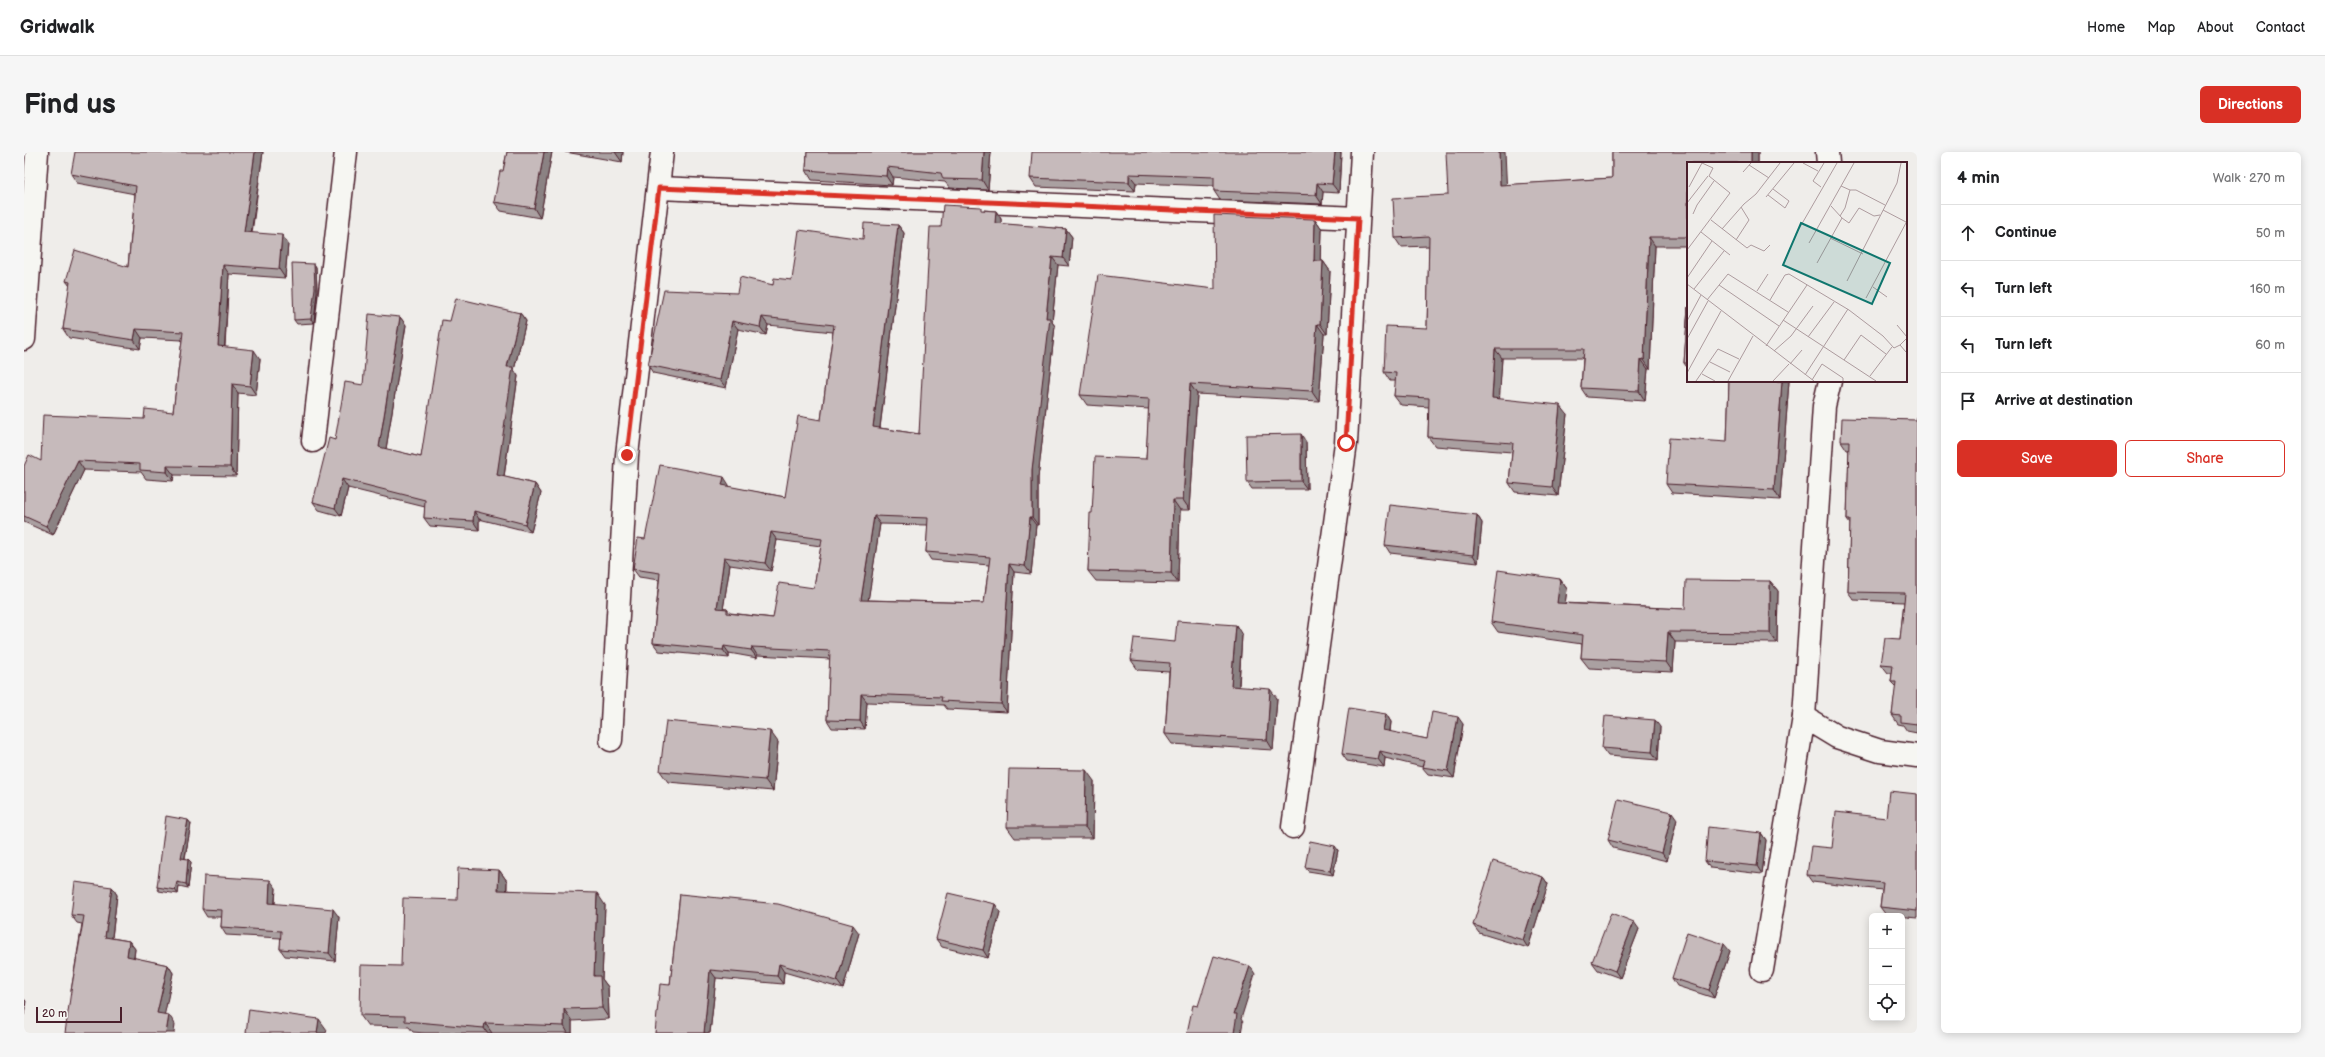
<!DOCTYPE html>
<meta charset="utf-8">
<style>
:root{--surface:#fff;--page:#f6f6f6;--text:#202124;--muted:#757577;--line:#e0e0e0;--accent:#d93025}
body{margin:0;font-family:"Balsamiq Sans",sans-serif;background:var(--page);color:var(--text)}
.controls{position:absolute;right:12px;bottom:12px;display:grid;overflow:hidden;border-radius:6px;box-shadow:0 2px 10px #0003}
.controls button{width:36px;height:36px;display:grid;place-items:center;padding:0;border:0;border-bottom:1px solid var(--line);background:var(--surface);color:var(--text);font:20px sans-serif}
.scale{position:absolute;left:12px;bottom:10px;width:86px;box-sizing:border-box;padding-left:4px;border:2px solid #4a1f2b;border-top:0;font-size:11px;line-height:14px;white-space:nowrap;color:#4a1f2b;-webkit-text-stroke:3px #f6f6f2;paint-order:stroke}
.stop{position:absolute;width:12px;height:12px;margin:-9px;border:3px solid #d93025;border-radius:50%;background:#fff}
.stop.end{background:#d93025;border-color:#fff;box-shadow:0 1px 4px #0008}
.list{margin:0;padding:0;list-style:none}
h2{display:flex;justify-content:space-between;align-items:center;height:52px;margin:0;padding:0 16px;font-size:17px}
h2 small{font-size:13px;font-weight:400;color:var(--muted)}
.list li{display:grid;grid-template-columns:26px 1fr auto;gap:12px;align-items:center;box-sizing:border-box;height:56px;padding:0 16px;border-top:1px solid var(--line)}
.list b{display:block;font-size:15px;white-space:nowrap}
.list em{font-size:13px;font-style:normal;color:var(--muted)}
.actions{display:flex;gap:8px;padding:12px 16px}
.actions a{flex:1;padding:9px 0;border:1px solid var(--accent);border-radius:6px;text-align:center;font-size:14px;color:var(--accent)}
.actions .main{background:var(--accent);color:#fff}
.icon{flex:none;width:22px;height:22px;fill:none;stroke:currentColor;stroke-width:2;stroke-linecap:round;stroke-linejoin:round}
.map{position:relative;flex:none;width:1893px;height:881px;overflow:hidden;border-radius:6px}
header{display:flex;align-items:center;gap:24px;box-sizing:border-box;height:56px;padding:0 20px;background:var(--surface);border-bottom:1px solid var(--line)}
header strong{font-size:19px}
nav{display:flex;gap:22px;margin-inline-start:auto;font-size:14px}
.intro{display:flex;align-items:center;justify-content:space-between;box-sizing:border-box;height:96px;padding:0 24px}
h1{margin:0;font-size:28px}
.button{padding:10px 18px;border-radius:6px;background:var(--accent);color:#fff;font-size:14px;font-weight:700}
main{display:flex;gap:24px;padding:0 24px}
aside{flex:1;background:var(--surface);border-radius:6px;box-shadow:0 2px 10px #0003}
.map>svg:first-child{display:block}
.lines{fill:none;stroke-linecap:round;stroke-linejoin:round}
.minor-casing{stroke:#4a1f2b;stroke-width:25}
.minor{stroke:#f6f6f2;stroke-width:22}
.wall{fill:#aaa0a1;stroke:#4a1f2b;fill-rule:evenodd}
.shaded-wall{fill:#8b8283;stroke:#4a1f2b}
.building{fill:#c6babb;stroke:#4a1f2b;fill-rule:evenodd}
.route{stroke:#d93025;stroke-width:5}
.inset-road{fill:none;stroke:#ad9b9e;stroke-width:1}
.view{fill:#0f766e;fill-opacity:0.15;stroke:#0f766e;stroke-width:2}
.inset-edge{fill:none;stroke:#4a1f2b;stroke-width:2}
</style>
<header>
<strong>Gridwalk</strong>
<nav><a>Home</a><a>Map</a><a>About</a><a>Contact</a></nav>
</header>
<div class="intro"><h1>Find us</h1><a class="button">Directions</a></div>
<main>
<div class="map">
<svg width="1893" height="881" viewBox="0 0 1893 881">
<rect width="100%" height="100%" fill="#efedea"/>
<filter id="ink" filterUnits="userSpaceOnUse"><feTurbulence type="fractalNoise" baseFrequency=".025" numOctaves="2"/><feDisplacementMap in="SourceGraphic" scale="8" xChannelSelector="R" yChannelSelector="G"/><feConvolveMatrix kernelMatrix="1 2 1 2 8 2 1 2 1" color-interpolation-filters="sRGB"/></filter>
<g filter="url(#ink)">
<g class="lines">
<defs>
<g id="minor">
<polyline points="1803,0 1804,11"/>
<polyline points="635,36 1334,66"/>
<polyline points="0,187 13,0"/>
<polyline points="289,289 322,0"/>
<polyline points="1780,565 1813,585 1856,599 1893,604"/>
<polyline points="587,588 603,303 638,0"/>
<polyline points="1269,675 1322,291 1338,0"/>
<polyline points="1738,818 1780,565 1800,254 1806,229"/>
</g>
</defs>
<use href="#minor" class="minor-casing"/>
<use href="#minor" class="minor"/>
</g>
<g class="wall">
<polygon points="239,0 228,81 264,92 261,126 205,122 201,195 236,207 232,243 214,241 212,324 150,323 149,329 122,327 117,320 60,318 29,383 0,370 0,314 17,309 120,267 149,260 158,188 118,186 116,197 45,186 39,177 46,134 42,129 104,115 111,42 53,31 47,22"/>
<polygon points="483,0 528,0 516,66 477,59 470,50 479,19"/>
<polygon points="541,0 599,0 598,10"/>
<polygon points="783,0 967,0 964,38 926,36 921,30 869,25 868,33 788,28 782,18"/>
<polygon points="1317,0 1315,41 1299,40 1298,52 1196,48 1190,39 1190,34 1112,31 1111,39 1012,35 1006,26"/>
<polygon points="1588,0 1734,0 1734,11 1664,11 1664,94 1631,94 1626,217 1624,217 1621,249 1563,245 1557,236 1559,206 1478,206 1475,247 1543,262 1534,344 1491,340 1485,331 1488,300 1411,294 1404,285 1405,255 1377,253 1370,244 1372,229 1366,229 1360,220 1403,176 1405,94 1377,95 1371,86 1424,43 1482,33 1588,26"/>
<path d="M960 58 972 59 977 67V72L1042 77 1048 85 1045 114 1034 113 1028 170 1031 174 1014 326V373H1012L1007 422 990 420 983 560 923 557 920 553 843 550 841 577 808 576 803 568 806 507 733 503V506L705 501V506L635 499 629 491 635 428 615 425 609 417 621 387 705 333V335L761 345 797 268 809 180 744 173 742 183 714 177 702 236 629 221 624 213 713 141 768 128 839 87 874 73 880 81 856 276 895 282 917 75ZM856 372 904 373 902 400 907 408 965 413 960 451 844 448ZM753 388 797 394 790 436 749 466 706 461 703 457H699L706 413 747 419Z"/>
<polygon points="1291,67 1298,77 1297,109 1299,109 1306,119 1303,182 1300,182 1295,249 1173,242 1166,358 1156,358 1154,431 1072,429 1064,419 1068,361 1122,307 1125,257 1063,253 1056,243 1191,137"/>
<polygon points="290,112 292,115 293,139 290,171 273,172 270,168"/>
<polygon points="1664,155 1664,217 1660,211"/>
<polygon points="496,161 502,169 490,218 494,224 480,325 511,332 517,341 507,380 455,367 455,378 406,374 400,366 401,355 324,336 317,364 295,358 289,350 311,288 339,233 376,165 382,173 362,297 397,305 426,169"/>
<polygon points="1705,229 1765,229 1756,348 1648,341 1642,332 1703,290"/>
<polygon points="1893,261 1893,581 1883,579 1879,573 1874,572 1868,563 1872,535 1867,530 1868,521 1864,521 1857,512 1876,487 1880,450 1830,448 1824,440 1826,372 1823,368 1825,298 1823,298 1817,289 1893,268"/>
<polygon points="1282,290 1283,337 1228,337 1223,330"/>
<polygon points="1453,363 1458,371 1454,411 1366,401 1361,393"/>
<polygon points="1536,427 1543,437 1541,451 1661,457 1746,429 1754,439 1753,491 1651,490 1649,520 1565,516 1557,506 1558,492 1474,480 1467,470"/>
<polygon points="1218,483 1215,535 1253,546 1249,598 1148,592 1141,582 1145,520 1114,518 1107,508 1151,490"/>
<polygon points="1362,562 1367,570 1366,580 1403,587 1439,572 1430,626 1404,622 1398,615 1361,606 1360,615 1323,609 1318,602"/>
<polygon points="1636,575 1634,608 1584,604 1578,596"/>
<polygon points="754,590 749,639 644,630 636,619"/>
<polygon points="1070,629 1069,686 991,686 983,675"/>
<polygon points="1893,642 1893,766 1862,763 1856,755 1858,738 1788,730 1783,723 1808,696 1862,666"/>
<polygon points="1653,667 1643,709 1589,696 1584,688"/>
<polygon points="164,668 167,672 161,706 167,710 164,736 155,734 154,742 135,739 133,735"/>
<polygon points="1737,681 1742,688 1738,722 1686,716 1681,709"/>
<polygon points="1314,698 1309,723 1284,719 1281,715"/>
<polygon points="475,718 483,729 483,738 581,753 578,827 584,835 585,867 548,869 548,881 401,881 389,880 385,875 344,874 336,863 377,814"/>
<polygon points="1519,725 1524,732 1504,796 1455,781 1449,773"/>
<polygon points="88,735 93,743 88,786 105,789 111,797 110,806 144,813 149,821 140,862 151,872 47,839 58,772 53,771 47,763"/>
<polygon points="252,736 251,752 315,765 311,809 261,804 256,797 257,786 202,783 197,775 198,765 183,765 178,757"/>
<polygon points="656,742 835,781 819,837 760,820 759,832 692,826 686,881 631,881 646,833"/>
<polygon points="971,752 976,760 964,806 918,795 912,787"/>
<polygon points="1615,777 1596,826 1574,818 1568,810"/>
<polygon points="1706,799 1690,846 1653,834 1648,826"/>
</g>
<g class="shaded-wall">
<polygon points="231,0 239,0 226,89 220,80"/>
<polygon points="520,0 528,0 516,66 510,56"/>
<polygon points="591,0 599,0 598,10"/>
<polygon points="960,0 967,0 964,38 958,28"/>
<polygon points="1311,0 1317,0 1315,41 1308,32"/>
<polygon points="1475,0 1481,0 1483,43 1476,33"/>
<rect x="1727" y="0" width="7" height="11"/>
<polygon points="863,15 869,25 868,33 862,24"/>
<polygon points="1105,22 1112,31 1111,39 1105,30"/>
<polygon points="1293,31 1299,40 1298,52 1292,43"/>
<polygon points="972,59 977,67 977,79 971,71"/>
<polygon points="1291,67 1298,77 1297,119 1290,109"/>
<polygon points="874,73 880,81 855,283 849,275"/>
<polygon points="1042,77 1048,85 1045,114 1039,106"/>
<polygon points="258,83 264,92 261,126 255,117"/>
<polygon points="1625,85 1631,94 1626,217 1620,208"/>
<polygon points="1028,105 1034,113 1028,170 1031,174 1014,326 1014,373 1008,365 1008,318 1022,166"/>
<polygon points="1299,109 1306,119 1303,182 1296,172"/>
<polygon points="290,112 292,115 293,139 290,171 287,167"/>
<polygon points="199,113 205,122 200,203 194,194"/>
<polygon points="496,161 502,169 490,218 494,224 479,331 473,323 483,215"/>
<polygon points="376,165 382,173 361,303 355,295"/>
<polygon points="738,165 744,173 742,183 736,175"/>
<polygon points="708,169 714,177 702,236 696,228"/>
<polygon points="1293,172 1300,182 1295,249 1288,239"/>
<polygon points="112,177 118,186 116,197 110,188"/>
<polygon points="1471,197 1478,206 1475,255 1468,246"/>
<polygon points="230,198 236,207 232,243 226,234"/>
<polygon points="1617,207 1624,217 1621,249 1615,239"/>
<polygon points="1758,229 1765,229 1756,348 1750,338"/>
<polygon points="208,232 214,241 212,324 206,315"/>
<polygon points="1166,232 1173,242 1166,358 1159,348"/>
<polygon points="1536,253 1543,262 1534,344 1528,335"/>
<polygon points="1277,282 1282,290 1283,337 1277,329"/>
<polygon points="54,309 60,318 29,383 22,374"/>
<polygon points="143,314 150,323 149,329 143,320"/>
<polygon points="700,325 705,333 703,341 698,333"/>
<polygon points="318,327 324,336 317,364 311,356"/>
<polygon points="511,332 517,341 507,380 501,372"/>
<polygon points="1149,348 1156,358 1154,431 1147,421"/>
<polygon points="450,359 455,367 455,378 449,369"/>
<polygon points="1453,363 1458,371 1454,411 1449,403"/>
<polygon points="850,364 856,372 843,456 837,448"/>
<polygon points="1006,365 1012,373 1007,422 1001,414"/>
<polygon points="747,380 753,388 747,419 741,411"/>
<polygon points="700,405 706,413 698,464 693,456"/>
<polygon points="985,412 990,420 983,560 977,552"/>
<polygon points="1536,427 1543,437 1540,461 1533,451"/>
<polygon points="1746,429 1754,439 1753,491 1746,481"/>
<polygon points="1212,473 1218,483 1214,544 1207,534"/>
<polygon points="1644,480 1651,490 1649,520 1642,510"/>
<polygon points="700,494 705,501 705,506 699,498"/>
<polygon points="728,495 733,503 733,506 727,498"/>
<polygon points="1246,537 1253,546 1249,598 1243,588"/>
<polygon points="837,542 843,550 841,577 836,569"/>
<polygon points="1362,562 1367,570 1365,586 1359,578"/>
<polygon points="1434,565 1439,572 1430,626 1424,619"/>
<polygon points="1631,568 1636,575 1634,608 1628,600"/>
<polygon points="746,579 754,590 749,639 741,628"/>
<polygon points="1356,599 1361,606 1360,615 1354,607"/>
<polygon points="1062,618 1070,629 1069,686 1061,675"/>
<polygon points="1648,660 1653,667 1643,709 1638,701"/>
<polygon points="164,668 167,672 160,710 157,706"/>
<polygon points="1737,681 1742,688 1738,722 1733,714"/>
<polygon points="1311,694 1314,698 1309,723 1306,719"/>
<polygon points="164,707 167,710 164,736 162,732"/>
<polygon points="475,718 483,729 482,749 474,738"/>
<polygon points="1519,725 1524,732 1504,796 1499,788"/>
<polygon points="246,728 252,736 250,759 245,751"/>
<polygon points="153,730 155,734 154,742 151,738"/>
<polygon points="88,735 93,743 87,793 81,785"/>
<polygon points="573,741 581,753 578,827 584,835 585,867 578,856 570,824"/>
<polygon points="971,752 976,760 964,806 959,798"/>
<polygon points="309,757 315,765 311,809 305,801"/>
<polygon points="1610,770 1615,777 1596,826 1591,819"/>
<polygon points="829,773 835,781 819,837 813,829"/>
<polygon points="105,789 111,797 109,813 103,804"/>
<polygon points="1700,792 1706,799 1690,846 1685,838"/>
<polygon points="755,812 760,820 759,832 753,824"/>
<polygon points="144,813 149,821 139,870 133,861"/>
<polygon points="1226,814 1231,822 1217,867 1219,870 1217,881 1210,881 1210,862"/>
<polygon points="686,818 692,826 686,881 680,881"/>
<polygon points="0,847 2,849 0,863"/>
<polygon points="540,857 548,869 548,881 544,881 540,874"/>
<polygon points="145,863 151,872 150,881 142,881"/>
<polygon points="295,867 303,878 302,881 293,881"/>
<polygon points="461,871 468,881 463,881 460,876"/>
</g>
<g class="building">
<polygon points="51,0 231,0 220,80 258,83 255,117 199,113 194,194 230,198 226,234 208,232 206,315 143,314 143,320 116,318 116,312 54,309 22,374 0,364 0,314 5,303 17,309 19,263 120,267 121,257 149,260 159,180 112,177 110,188 39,177 46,130 42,129 51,98 104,115 112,34 47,22"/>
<polygon points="483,0 520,0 510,56 470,50 476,19 479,19"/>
<polygon points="783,0 960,0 958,28 919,27 917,21 863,15 862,24 782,18"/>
<polygon points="1008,0 1311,0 1308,32 1293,31 1292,43 1190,39 1190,25 1105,22 1105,30 1006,26"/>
<polygon points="1422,0 1475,0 1476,33 1588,26 1588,0 1727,0 1727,11 1664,11 1664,85 1625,85 1620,208 1617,207 1615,239 1557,236 1560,197 1471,197 1468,246 1536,253 1528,335 1485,331 1489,291 1404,285 1405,246 1370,244 1372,221 1360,220 1362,174 1403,176 1405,84 1371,86 1369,46 1424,43"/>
<path d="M919 53 957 55V58L972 59 971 71 1042 77 1039 106 1028 105 1022 166H1026L1008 318V365H1006L1001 414 985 412 977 552 917 549 918 545 837 542 836 569 803 568 806 499 728 495 727 498 700 494 699 498 629 491 636 421 609 417 614 386 621 387 636 313 700 325 698 333 761 345 774 264 797 268 810 173 738 165 736 175 708 169 696 228 624 213 640 138 713 141 716 125 749 133 750 126 768 128 775 78 839 87 840 71 874 73 849 275 895 282 906 75H917ZM850 364 904 366 902 400 966 405 960 451 837 448ZM747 380 798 387 790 436 755 431 749 466 703 461V457L693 456 700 405 741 411Z"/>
<polygon points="1190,63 1291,67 1290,109 1299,109 1296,172 1293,172 1288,239 1166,232 1159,348 1149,348 1147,421 1064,419 1066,361 1068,361 1071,305 1122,307 1125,247 1056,243 1074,123 1191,137"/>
<polygon points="268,111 290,112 291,136 287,167 270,168"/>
<polygon points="432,146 496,161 483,215 489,215 473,323 511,332 501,372 450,359 449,369 400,366 401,348 318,327 311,356 289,350 305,286 311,288 321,230 339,233 345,162 376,165 355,295 397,305 418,168 426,169"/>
<polygon points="1664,155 1664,211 1660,211"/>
<polygon points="1705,229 1758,229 1750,338 1642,332 1645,286 1703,290"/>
<polygon points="1893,261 1893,572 1877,570 1877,564 1868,563 1872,530 1867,530 1869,513 1857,512 1861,486 1876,487 1881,441 1824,440 1826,368 1823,368 1825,289 1817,289 1818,266 1893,268"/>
<polygon points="1277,282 1277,329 1223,330 1222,283"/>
<polygon points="1366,353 1453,363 1449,403 1361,393"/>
<polygon points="1474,418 1536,427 1533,451 1661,457 1662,428 1746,429 1746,481 1644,480 1642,510 1557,506 1559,483 1467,470"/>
<polygon points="1153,469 1212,473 1207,534 1246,537 1243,588 1141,582 1146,511 1107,508 1110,486 1151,490"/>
<polygon points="1325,556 1362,562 1359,578 1403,587 1408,560 1434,565 1424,619 1398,615 1400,609 1356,599 1354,607 1318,602"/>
<polygon points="1581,564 1631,568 1628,600 1578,596"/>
<polygon points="642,569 746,579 741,628 636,619"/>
<polygon points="985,617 1062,618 1061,675 983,675"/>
<polygon points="1865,639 1893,642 1893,759 1856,755 1859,731 1783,723 1787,694 1808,696 1812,660 1862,666"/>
<polygon points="1594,647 1648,660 1638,701 1584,688"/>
<polygon points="142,664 164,668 157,706 164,707 162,732 153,730 151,738 133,735"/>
<polygon points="1684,675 1737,681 1733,714 1681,709"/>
<polygon points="1286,689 1311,694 1306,719 1281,715"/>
<polygon points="1469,709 1519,725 1499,788 1449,773"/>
<polygon points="434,716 475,718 474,738 573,741 570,824 576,824 578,856 540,857 540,874 461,871 460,876 381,869 381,864 336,863 337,813 377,814 379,746 433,748"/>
<polygon points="180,724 246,728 245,751 309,757 305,801 256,797 257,779 197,775 198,758 178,757"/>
<polygon points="51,730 88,735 81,785 105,789 103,804 144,813 133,861 145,863 142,881 41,881 47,839 60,764 47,763"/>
<polygon points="924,741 971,752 959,798 912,787"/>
<polygon points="656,742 754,752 829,773 813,829 755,812 753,824 686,818 680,881 631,881 636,832 646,833"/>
<polygon points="1587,761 1610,770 1591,819 1568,810"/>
<polygon points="1663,780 1700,792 1685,838 1648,826"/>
<polygon points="1190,804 1226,814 1210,862 1213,862 1210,881 1163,881 1169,853 1174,854"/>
<polygon points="225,857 295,867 293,881 222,881"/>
</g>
</g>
<g class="lines" filter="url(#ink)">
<polyline class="route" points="603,303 635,36 1334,66 1322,291"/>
</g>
<g transform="translate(1663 10)">
<rect width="220" height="220" fill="#efedea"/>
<path class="inset-road" d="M116 1 131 9M62 3 82 16M56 10 64 1M2 25 15 1M134 25 126 19 137 1M163 28H169L198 43M81 33 98 46 102 39 86 27M79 35 107 1M0 41 21 14M196 48 219 60M6 52 10 43 27 19M153 54 158 46 163 28 154 24M155 56 162 61 172 46 187 54 193 53M24 58 60 86 64 83 77 89 83 83M35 67 57 42 69 32 93 1M14 70 43 93M109 72 150 1M143 76 176 92M49 78 62 58 54 45M122 81 167 1M0 88 43 31 22 14 26 6 15 1M130 101 155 56 144 44M0 116 25 79M160 119 210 21 214 1M0 122 127 219M32 123 92 164M186 125 200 135M7 127 37 89M70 129 81 112M179 136 220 59M20 138 41 112 101 150M83 138 98 113 102 112 162 148 196 174 207 186 213 183M96 158 189 219M0 159 14 133M210 163 220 175M121 175 147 140M0 177 21 139M79 184 120 123M87 189 104 174 126 144M219 190 213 183 220 176M157 198 174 173 199 192M23 200 43 210M103 202 115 188M0 211 34 149M15 212 28 219M118 213 161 147M183 214 205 185M125 218 135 202 156 216V219M9 219 31 187 52 197M41 219 66 174M86 219 102 202"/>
<path class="view" d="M114 61 203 101 185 142 96 103Z"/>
<rect width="220" height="220" class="inset-edge"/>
</g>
</svg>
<div class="controls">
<button>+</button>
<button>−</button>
<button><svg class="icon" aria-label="locate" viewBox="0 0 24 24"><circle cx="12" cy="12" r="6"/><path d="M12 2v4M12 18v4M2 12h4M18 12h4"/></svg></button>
</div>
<div class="scale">20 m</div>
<div class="stop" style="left:1322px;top:291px"></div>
<div class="stop end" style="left:603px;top:303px"></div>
</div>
<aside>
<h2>4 min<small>Walk · 270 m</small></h2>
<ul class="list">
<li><svg class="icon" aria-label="ahead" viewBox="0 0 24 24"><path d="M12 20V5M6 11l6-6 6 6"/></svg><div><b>Continue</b></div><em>50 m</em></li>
<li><svg class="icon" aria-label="left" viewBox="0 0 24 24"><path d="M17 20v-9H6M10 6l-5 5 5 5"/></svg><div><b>Turn left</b></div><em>160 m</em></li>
<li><svg class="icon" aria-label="left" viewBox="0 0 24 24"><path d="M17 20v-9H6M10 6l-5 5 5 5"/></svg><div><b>Turn left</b></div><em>60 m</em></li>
<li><svg class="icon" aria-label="arrive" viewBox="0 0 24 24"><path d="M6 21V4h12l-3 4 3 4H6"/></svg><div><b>Arrive at destination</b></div></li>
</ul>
<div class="actions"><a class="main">Save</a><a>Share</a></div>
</aside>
</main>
